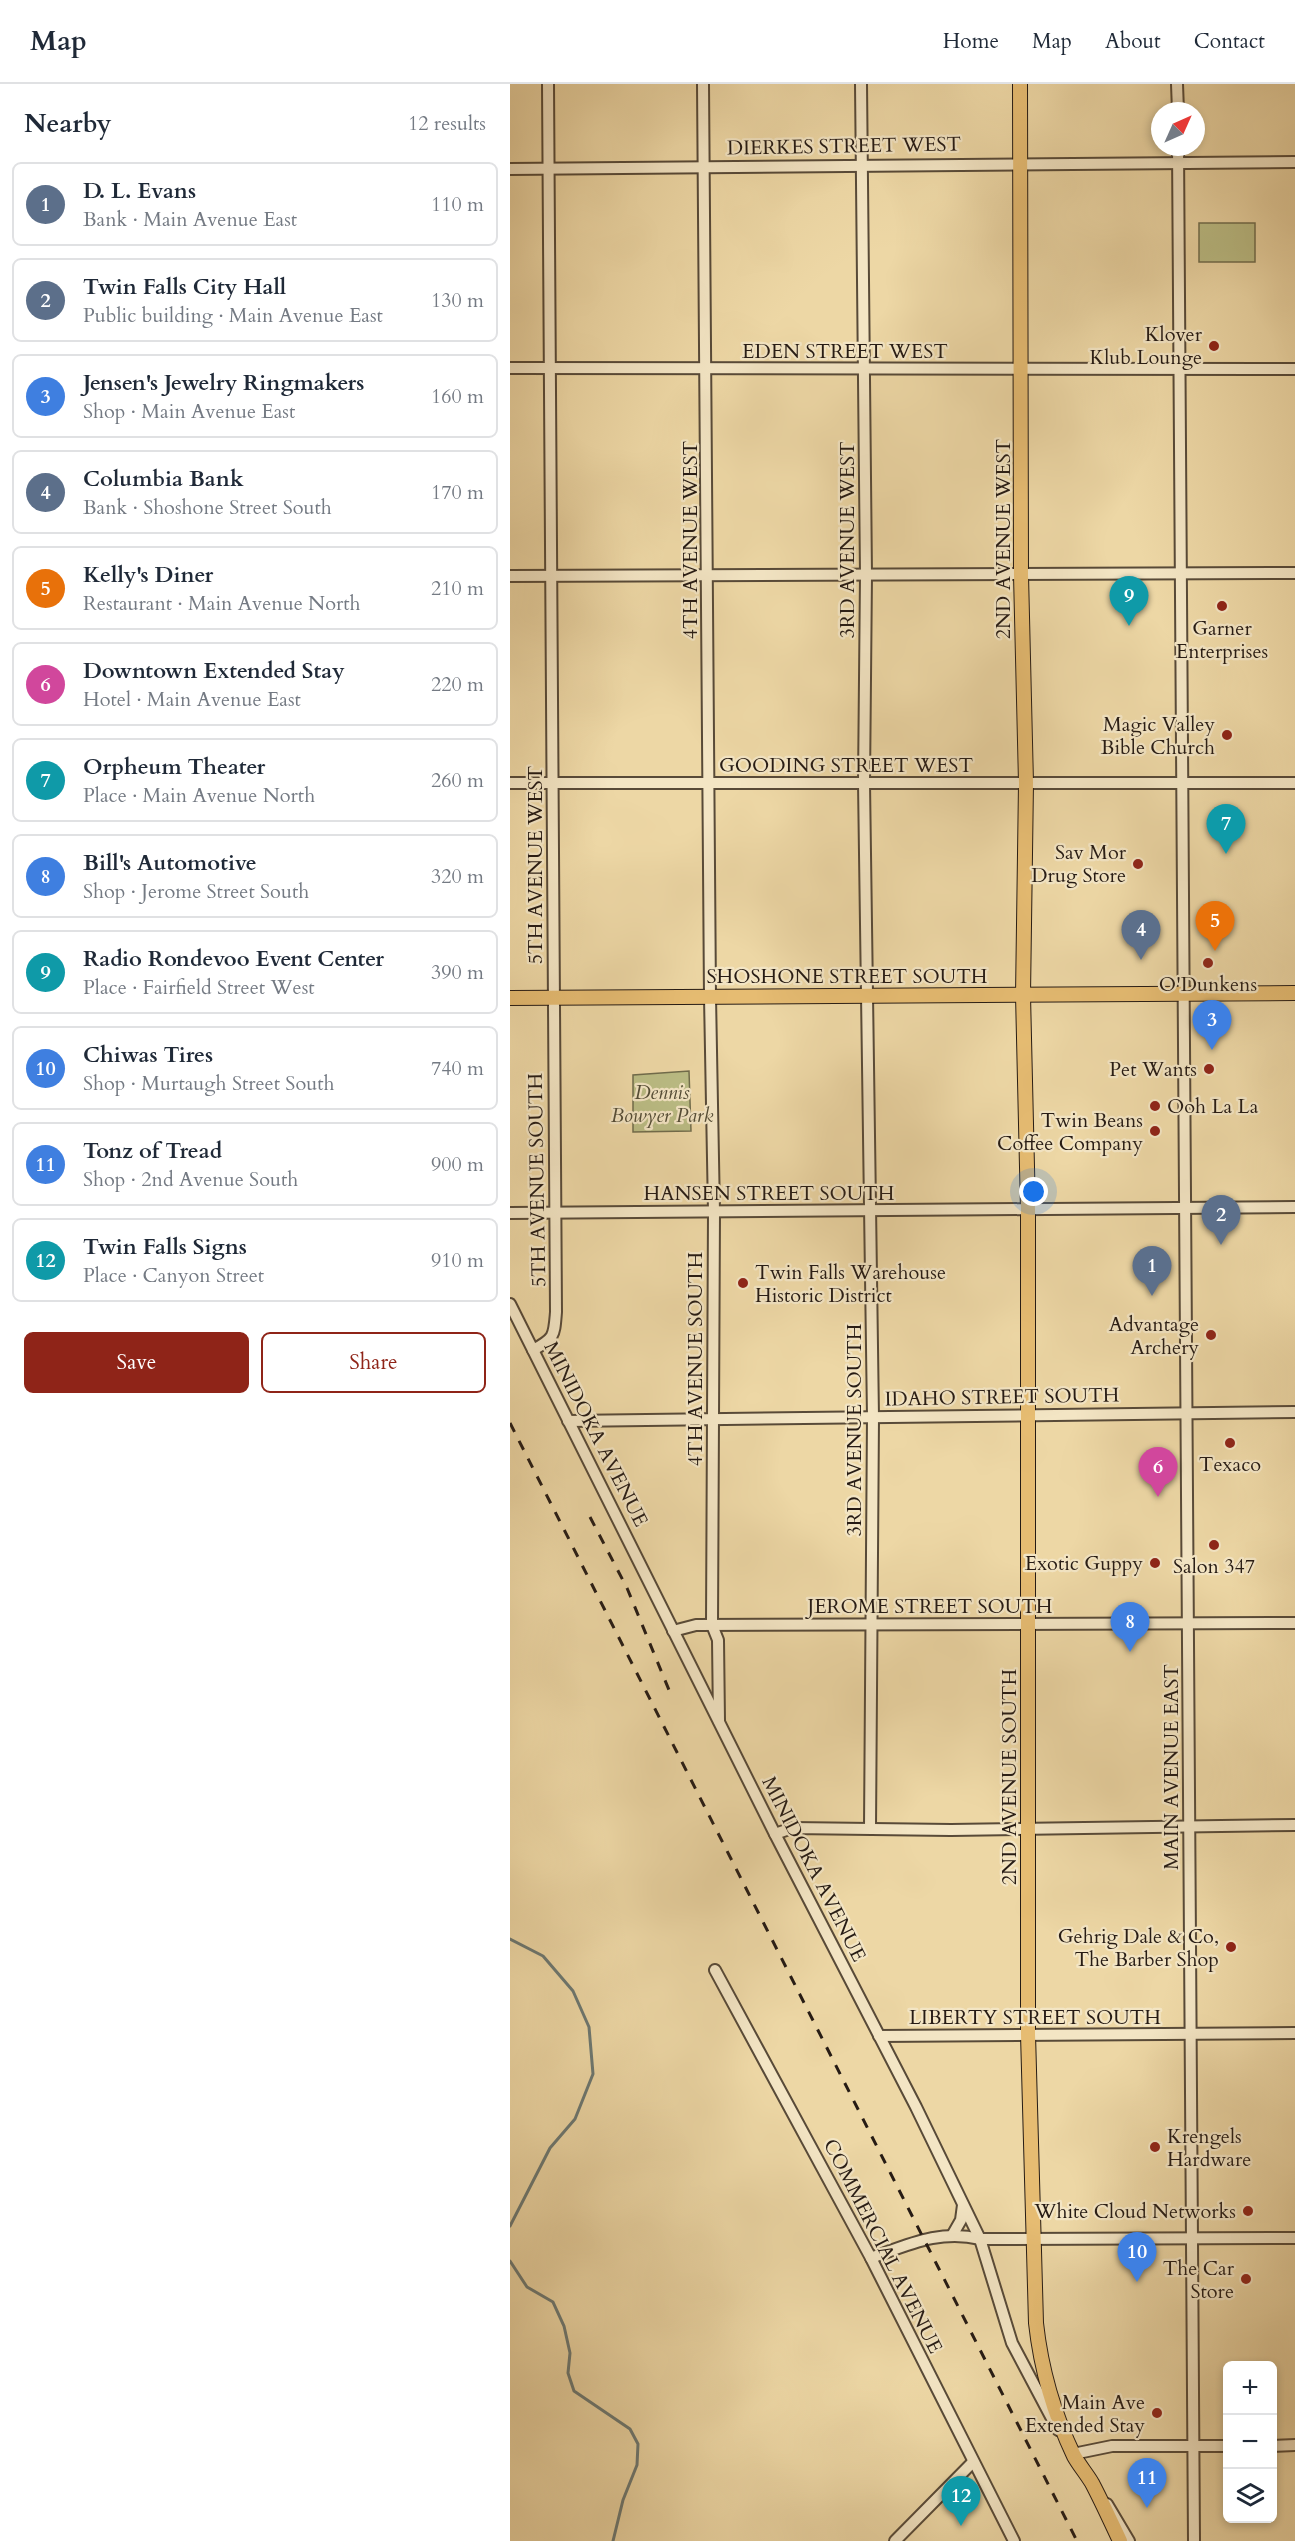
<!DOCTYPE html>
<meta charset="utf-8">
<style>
:root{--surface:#fff;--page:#f6f6f7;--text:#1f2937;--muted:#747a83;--line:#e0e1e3;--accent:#8f2418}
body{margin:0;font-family:Cardo,serif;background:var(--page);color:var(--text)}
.controls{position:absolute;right:18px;bottom:18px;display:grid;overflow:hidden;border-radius:9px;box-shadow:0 3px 9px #0003}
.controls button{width:54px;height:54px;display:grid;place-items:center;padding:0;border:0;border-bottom:2px solid var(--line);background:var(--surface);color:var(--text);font:30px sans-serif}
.compass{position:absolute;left:641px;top:18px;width:54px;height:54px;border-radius:50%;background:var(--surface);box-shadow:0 3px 9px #0003;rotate:45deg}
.you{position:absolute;left:524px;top:1108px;width:21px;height:21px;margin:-15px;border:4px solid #fff;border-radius:50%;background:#1a73e8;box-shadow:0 0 0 9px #1a73e833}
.badge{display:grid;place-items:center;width:39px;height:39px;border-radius:50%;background:var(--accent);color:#fff;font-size:20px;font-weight:700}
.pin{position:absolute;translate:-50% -50px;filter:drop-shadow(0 2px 3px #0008)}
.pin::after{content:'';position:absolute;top:32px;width:21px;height:18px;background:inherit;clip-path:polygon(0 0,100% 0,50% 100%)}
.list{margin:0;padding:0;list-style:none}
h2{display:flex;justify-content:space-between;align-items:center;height:78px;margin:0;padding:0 24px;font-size:26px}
h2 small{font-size:20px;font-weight:400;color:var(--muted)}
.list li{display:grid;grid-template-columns:39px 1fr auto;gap:18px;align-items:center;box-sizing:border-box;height:84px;margin:0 12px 12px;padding:0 12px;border:2px solid var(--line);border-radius:9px}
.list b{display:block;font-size:22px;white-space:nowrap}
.list p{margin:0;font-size:20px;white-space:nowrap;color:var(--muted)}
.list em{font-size:20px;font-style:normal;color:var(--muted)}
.actions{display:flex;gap:12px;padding:18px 24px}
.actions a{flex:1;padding:14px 0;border:2px solid var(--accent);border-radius:9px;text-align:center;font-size:21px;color:var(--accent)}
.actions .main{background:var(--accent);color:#fff}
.icon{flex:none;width:33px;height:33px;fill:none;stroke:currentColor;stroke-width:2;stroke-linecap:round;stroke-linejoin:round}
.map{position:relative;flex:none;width:785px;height:2457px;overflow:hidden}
header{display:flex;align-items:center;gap:36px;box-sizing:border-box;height:84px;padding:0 30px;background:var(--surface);border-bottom:2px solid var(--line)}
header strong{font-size:28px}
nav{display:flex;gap:33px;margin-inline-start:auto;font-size:21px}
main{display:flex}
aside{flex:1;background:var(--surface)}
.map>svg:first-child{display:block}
.green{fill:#bbbd85;stroke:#706c4c;stroke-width:1.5}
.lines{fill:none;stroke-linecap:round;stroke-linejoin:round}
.stream{stroke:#6d7973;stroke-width:3}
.minor-casing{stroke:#584a38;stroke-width:14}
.major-casing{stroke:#261b14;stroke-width:16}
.minor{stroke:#f3e5c4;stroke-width:10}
.major{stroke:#e6bc72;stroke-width:14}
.rail{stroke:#261b14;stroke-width:3;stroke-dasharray:10 10;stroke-linecap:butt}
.poi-dot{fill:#8f2418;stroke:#f3e5c4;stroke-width:2}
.labels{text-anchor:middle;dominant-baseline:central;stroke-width:4.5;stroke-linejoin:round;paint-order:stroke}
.street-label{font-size:20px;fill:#261b14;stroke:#f3e5c4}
.poi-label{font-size:20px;fill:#261b14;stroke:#f3e5c4;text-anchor:end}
.park-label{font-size:20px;font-style:italic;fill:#534c36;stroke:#f3e5c4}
</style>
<header>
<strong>Map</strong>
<nav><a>Home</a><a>Map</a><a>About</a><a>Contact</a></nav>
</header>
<main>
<aside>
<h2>Nearby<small>12 results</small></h2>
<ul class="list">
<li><span class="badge" style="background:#5c6f8a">1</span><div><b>D. L. Evans</b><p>Bank · Main Avenue East</p></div><em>110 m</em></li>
<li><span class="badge" style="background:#5c6f8a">2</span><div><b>Twin Falls City Hall</b><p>Public building · Main Avenue East</p></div><em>130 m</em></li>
<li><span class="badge" style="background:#3f7fe0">3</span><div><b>Jensen's Jewelry Ringmakers</b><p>Shop · Main Avenue East</p></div><em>160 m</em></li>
<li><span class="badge" style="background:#5c6f8a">4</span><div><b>Columbia Bank</b><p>Bank · Shoshone Street South</p></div><em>170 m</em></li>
<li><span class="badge" style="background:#e8710a">5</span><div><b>Kelly's Diner</b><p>Restaurant · Main Avenue North</p></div><em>210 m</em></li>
<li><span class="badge" style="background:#d1479c">6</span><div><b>Downtown Extended Stay</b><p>Hotel · Main Avenue East</p></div><em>220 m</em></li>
<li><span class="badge" style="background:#0f9aa8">7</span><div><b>Orpheum Theater</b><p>Place · Main Avenue North</p></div><em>260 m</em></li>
<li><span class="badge" style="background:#3f7fe0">8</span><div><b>Bill's Automotive</b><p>Shop · Jerome Street South</p></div><em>320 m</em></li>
<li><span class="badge" style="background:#0f9aa8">9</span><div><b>Radio Rondevoo Event Center</b><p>Place · Fairfield Street West</p></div><em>390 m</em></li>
<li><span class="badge" style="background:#3f7fe0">10</span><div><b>Chiwas Tires</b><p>Shop · Murtaugh Street South</p></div><em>740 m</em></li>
<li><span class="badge" style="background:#3f7fe0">11</span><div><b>Tonz of Tread</b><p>Shop · 2nd Avenue South</p></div><em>900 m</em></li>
<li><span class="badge" style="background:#0f9aa8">12</span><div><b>Twin Falls Signs</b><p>Place · Canyon Street</p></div><em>910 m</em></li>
</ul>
<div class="actions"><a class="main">Save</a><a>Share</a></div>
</aside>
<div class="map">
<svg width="785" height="2457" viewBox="0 0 785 2457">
<rect width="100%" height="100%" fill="#edd7a5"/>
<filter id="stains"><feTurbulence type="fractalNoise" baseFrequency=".00333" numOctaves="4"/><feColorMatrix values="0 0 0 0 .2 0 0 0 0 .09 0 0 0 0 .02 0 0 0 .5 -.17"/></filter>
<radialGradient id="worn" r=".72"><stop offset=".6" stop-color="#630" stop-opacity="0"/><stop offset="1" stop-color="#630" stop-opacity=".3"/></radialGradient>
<g class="green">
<rect x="689" y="139" width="56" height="39"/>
<polygon points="179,987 181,1047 123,1048 123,991"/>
</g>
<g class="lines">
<g class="stream">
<polyline points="0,1855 33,1872 63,1907 79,1943 83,1990 65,2035 40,2064 0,2142"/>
<polyline points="0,2177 17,2203 43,2218 54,2242 60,2269 58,2289 64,2307 120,2345 128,2360 127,2381 113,2416 103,2457"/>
</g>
<defs>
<g id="minor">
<polyline points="193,0 200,913 204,1128 202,1541 208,1556 209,1637"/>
<polyline points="351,0 356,491 354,699 363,1333 360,1744"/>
<polyline points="667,0 668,27"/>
<polyline points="668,63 684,2457"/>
<polyline points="0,85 785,78"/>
<polyline points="0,284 785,285"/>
<polyline points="0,492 785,489"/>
<polyline points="0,699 785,699"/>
<polyline points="0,1129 785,1123"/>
<polyline points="0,1220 265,1750 406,2023 470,2155 502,2259 548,2346"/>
<path d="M23 1266C45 1254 44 1252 46 1228L38 0"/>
<polyline points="58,1337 785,1328"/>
<polyline points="163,1547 186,1541 785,1539"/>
<polyline points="265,1750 282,1744 441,1746 785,1741"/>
<polyline points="205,1886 361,2174 504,2457"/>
<polyline points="369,1952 785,1949"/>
<polyline points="443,2150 451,2136 453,2121"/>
<path d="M361 2174C398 2161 430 2145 470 2155L785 2154"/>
<polyline points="762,2362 785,2361"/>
<polyline points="560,2364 563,2370 602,2362 718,2362"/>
<polyline points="597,2420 619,2457"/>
<polyline points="385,2457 463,2378"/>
</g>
<g id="major">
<path d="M510 0 511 491 516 699 513 911 518 1126V1950L526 2239C531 2285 544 2330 564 2372 569 2381 576 2389 582 2399 592 2418 601 2438 610 2457"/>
<polyline points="0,914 785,909"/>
</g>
</defs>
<use href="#minor" class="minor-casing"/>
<use href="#major" class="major-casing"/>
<use href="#minor" class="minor"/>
<use href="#major" class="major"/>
<g class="rail">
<polyline points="0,1339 567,2457"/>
<polyline points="80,1433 117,1504 159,1606"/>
</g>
</g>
<g class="poi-dot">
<circle cx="704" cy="262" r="6"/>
<circle cx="712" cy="522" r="6"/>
<circle cx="717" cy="651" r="6"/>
<circle cx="628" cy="780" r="6"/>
<circle cx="698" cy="879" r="6"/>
<circle cx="699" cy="985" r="6"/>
<circle cx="645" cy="1022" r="6"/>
<circle cx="645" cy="1047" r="6"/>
<circle cx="233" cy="1199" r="6"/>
<circle cx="701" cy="1251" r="6"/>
<circle cx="720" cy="1359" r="6"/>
<circle cx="704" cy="1461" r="6"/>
<circle cx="645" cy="1479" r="6"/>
<circle cx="721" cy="1863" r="6"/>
<circle cx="645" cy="2063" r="6"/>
<circle cx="738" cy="2127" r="6"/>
<circle cx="736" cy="2195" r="6"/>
<circle cx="647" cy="2329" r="6"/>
</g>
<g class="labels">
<g class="street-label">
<text transform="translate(334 62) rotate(-1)">DIERKES STREET WEST</text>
<text x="335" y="267">EDEN STREET WEST</text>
<text transform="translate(493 455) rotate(-90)">2ND AVENUE WEST</text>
<text transform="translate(180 456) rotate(-90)">4TH AVENUE WEST</text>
<text transform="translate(337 456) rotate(-90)">3RD AVENUE WEST</text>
<text x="336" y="681">GOODING STREET WEST</text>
<text transform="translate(25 781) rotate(-90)">5TH AVENUE WEST</text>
<text x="337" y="892">SHOSHONE STREET SOUTH</text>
<text transform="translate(27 1096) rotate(-91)">5TH AVENUE SOUTH</text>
<text x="259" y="1109">HANSEN STREET SOUTH</text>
<text transform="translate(185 1275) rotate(-90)">4TH AVENUE SOUTH</text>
<text transform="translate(492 1313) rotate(-1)">IDAHO STREET SOUTH</text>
<text transform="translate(344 1346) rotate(-90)">3RD AVENUE SOUTH</text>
<text transform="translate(86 1350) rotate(63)">MINIDOKA AVENUE</text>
<text x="420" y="1522">JEROME STREET SOUTH</text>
<text transform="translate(661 1683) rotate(-90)">MAIN AVENUE EAST</text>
<text transform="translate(499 1693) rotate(-90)">2ND AVENUE SOUTH</text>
<text transform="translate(304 1785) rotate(63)">MINIDOKA AVENUE</text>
<text x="525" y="1933">LIBERTY STREET SOUTH</text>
<text transform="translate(373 2162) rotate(63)">COMMERCIAL AVENUE</text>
</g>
<g class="poi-label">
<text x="692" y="250">Klover<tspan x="692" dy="23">Klub Lounge</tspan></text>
<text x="712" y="544" text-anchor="middle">Garner<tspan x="712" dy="23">Enterprises</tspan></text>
<text x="705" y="640">Magic Valley<tspan x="705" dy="23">Bible Church</tspan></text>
<text x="616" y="768">Sav Mor<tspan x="616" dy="23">Drug Store</tspan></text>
<text x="698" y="900" text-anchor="middle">O'Dunkens</text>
<text x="687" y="985">Pet Wants</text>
<text x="657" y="1022" text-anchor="start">Ooh La La</text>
<text x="633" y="1036">Twin Beans<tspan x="633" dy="23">Coffee Company</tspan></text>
<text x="245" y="1188" text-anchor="start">Twin Falls Warehouse<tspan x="245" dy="23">Historic District</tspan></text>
<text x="689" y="1240">Advantage<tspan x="689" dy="23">Archery</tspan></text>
<text x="720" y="1380" text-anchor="middle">Texaco</text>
<text x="633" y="1479">Exotic Guppy</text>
<text x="704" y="1482" text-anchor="middle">Salon 347</text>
<text x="709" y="1852">Gehrig Dale &amp; Co,<tspan x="709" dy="23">The Barber Shop</tspan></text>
<text x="657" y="2052" text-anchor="start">Krengels<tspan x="657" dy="23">Hardware</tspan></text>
<text x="726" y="2127">White Cloud Networks</text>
<text x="724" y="2184">The Car<tspan x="724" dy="23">Store</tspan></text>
<text x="635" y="2318">Main Ave<tspan x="635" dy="23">Extended Stay</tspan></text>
</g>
<g class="park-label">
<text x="152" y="1008">Dennis<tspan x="152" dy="23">Bowyer Park</tspan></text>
</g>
</g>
<rect width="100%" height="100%" filter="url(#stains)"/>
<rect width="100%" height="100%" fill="url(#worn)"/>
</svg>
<div class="controls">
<button>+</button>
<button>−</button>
<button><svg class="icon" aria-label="layers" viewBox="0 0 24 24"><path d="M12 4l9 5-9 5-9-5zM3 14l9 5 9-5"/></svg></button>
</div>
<svg class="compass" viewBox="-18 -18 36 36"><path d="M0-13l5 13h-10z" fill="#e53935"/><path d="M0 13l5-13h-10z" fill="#747a83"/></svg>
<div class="you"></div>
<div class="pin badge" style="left:642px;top:1212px;background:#5c6f8a">1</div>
<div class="pin badge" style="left:711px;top:1161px;background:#5c6f8a">2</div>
<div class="pin badge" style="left:702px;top:966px;background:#3f7fe0">3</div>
<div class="pin badge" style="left:631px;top:876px;background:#5c6f8a">4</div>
<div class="pin badge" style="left:705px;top:867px;background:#e8710a">5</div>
<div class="pin badge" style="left:648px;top:1413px;background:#d1479c">6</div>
<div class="pin badge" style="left:716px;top:770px;background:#0f9aa8">7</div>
<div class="pin badge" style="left:620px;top:1568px;background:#3f7fe0">8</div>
<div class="pin badge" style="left:619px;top:542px;background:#0f9aa8">9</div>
<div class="pin badge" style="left:627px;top:2198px;background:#3f7fe0">10</div>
<div class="pin badge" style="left:637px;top:2424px;background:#3f7fe0">11</div>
<div class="pin badge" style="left:451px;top:2442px;background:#0f9aa8">12</div>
</div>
</main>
